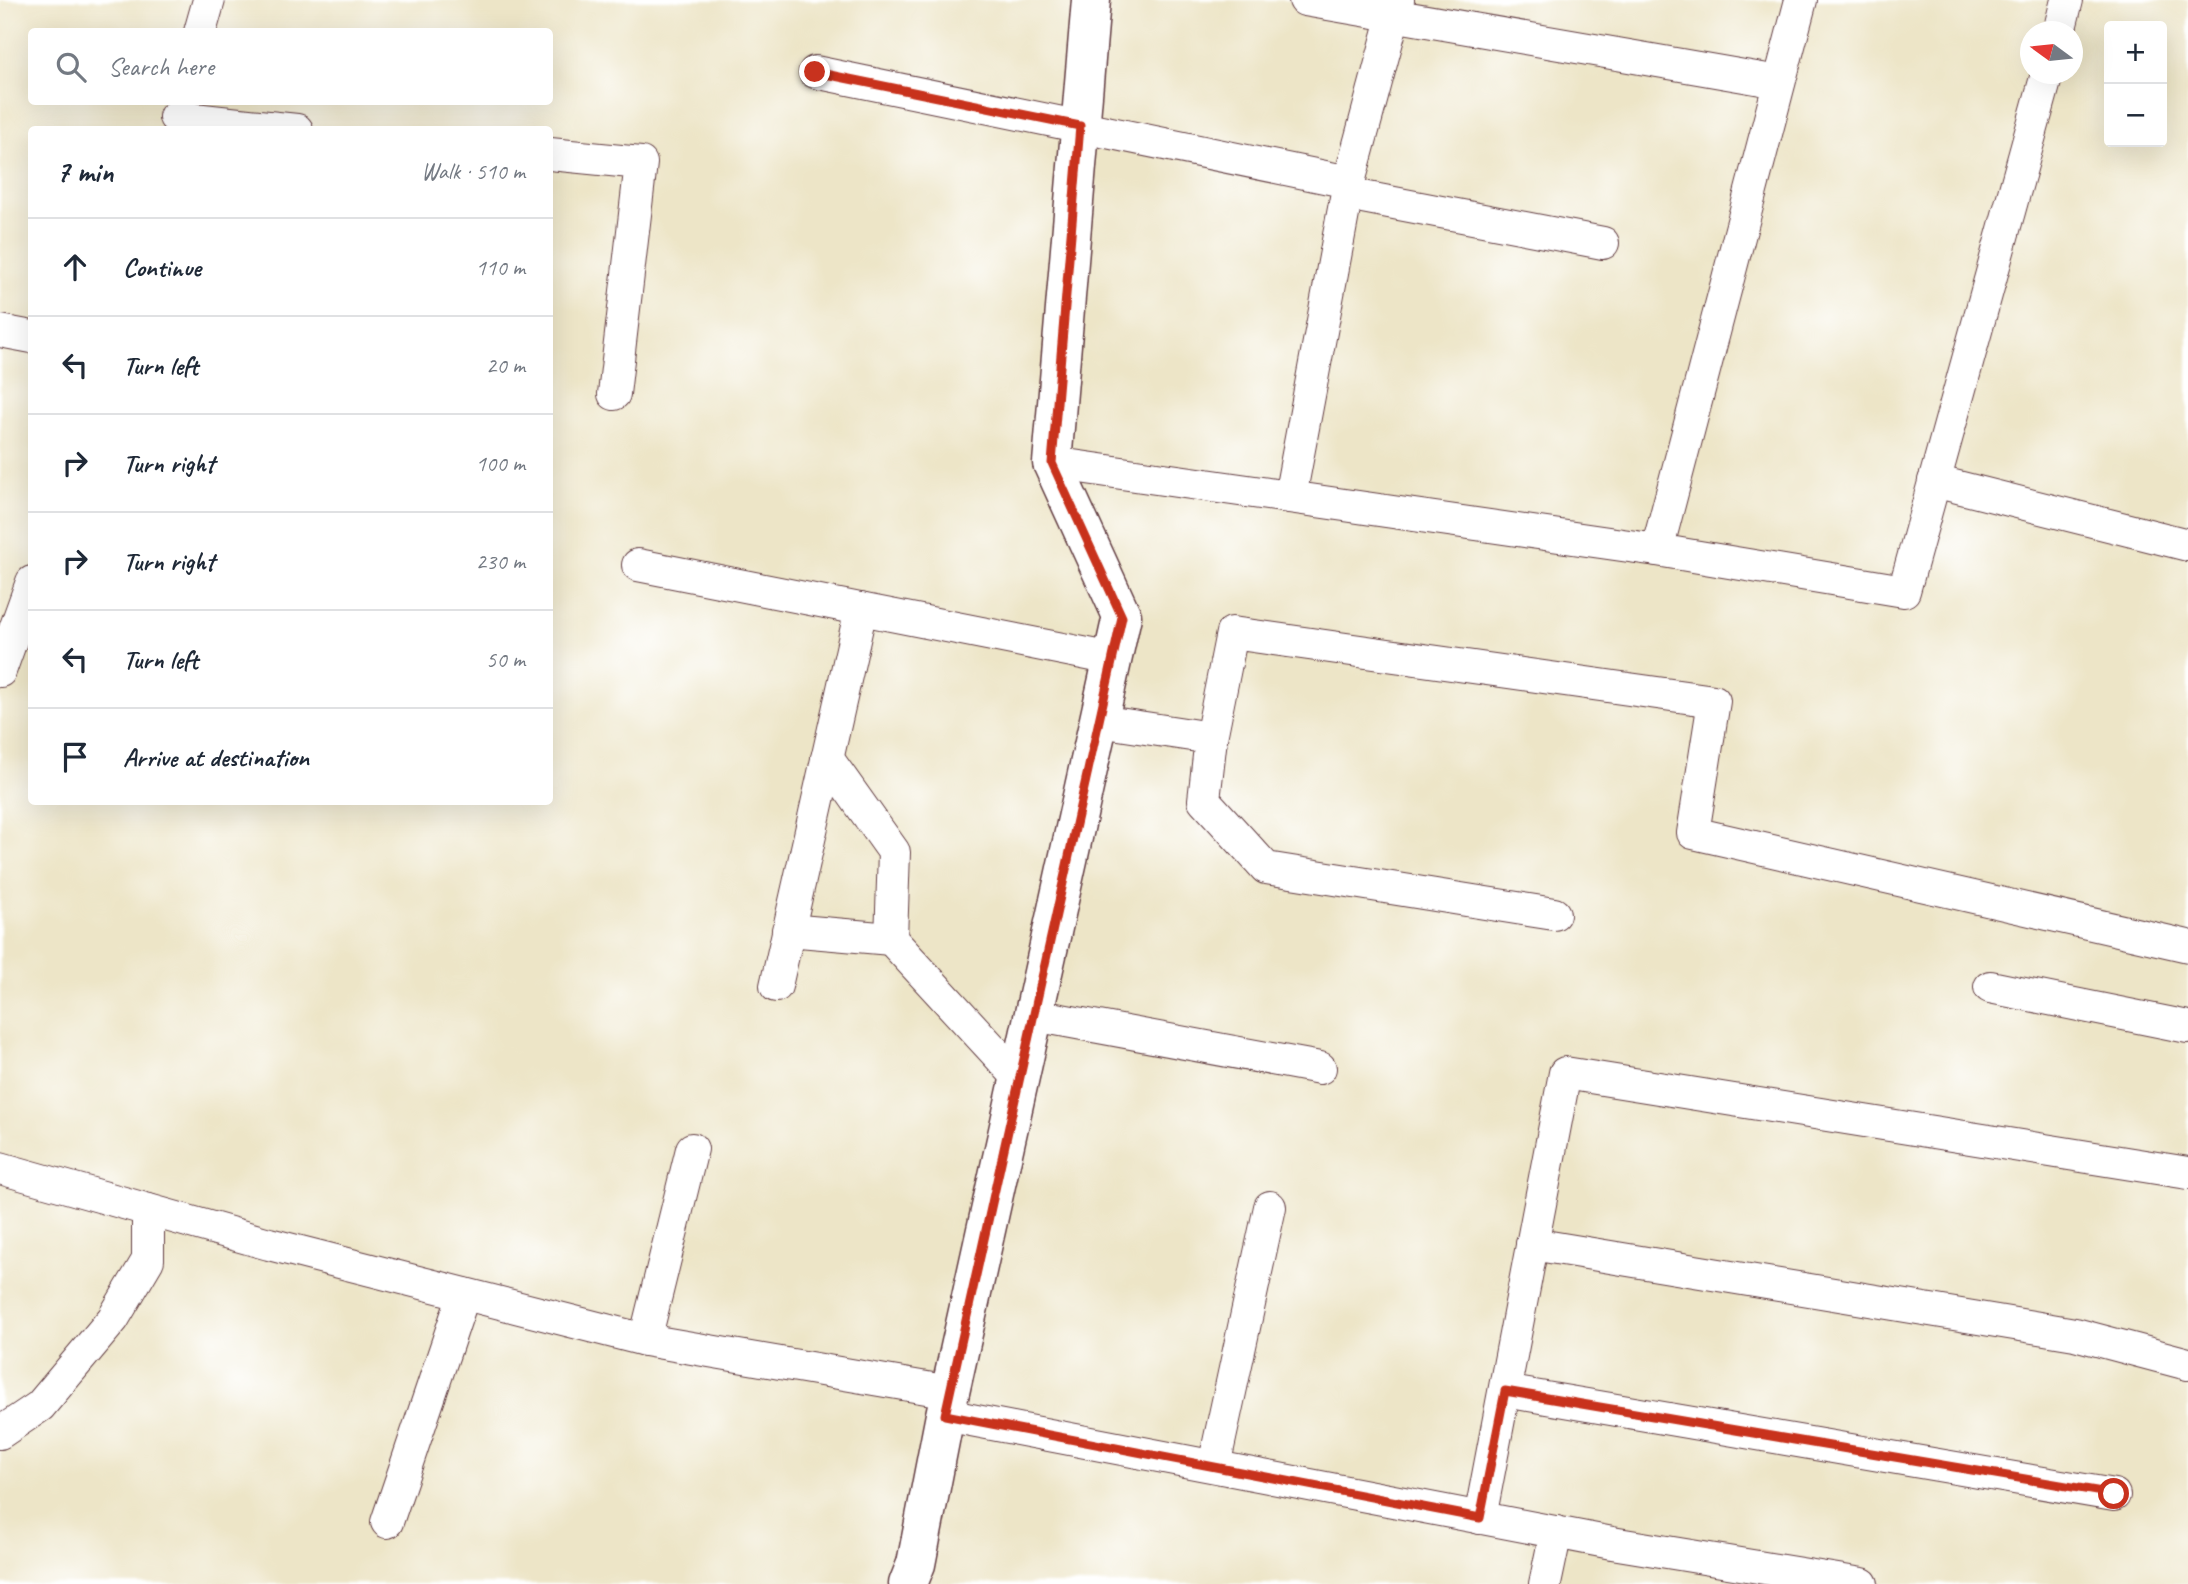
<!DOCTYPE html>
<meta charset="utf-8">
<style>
:root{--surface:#fff;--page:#f2f2f3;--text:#1f2937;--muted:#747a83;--line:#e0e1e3}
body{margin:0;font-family:Caveat,sans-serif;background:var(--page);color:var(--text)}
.controls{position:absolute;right:21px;top:21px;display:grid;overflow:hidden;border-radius:7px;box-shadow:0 7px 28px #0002}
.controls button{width:63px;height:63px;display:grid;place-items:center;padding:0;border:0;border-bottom:2px solid var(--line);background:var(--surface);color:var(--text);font:35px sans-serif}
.compass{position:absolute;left:2020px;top:21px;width:63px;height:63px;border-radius:50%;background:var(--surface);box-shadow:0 7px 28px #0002;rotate:285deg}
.stop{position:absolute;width:21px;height:21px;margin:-16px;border:5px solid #c8321e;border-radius:50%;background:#fff}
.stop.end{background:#c8321e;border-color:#fff;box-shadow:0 2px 7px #0008}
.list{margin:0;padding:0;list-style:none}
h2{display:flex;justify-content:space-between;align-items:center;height:91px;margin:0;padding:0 28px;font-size:30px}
h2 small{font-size:23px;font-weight:400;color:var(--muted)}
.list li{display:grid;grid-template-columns:46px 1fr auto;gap:21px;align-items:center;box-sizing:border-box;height:98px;padding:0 28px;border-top:2px solid var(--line)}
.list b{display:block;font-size:26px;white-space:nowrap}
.list em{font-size:23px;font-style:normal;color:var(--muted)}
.icon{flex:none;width:38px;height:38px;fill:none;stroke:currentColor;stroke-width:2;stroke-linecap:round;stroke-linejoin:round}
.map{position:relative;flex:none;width:2188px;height:1584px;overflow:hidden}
.search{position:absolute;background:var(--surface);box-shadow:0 7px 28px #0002;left:28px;top:28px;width:525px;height:77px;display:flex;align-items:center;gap:18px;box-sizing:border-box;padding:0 24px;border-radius:7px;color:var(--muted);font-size:26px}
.panel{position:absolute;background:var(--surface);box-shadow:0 7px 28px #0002;left:28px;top:126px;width:525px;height:679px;border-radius:7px}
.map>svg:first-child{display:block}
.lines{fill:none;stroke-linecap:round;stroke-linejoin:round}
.minor-casing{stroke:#623d42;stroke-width:34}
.tertiary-casing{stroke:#623d42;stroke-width:41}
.minor{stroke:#fff;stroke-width:32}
.tertiary{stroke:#fff;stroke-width:38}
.route{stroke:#c8321e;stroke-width:9}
</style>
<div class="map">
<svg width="2188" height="1584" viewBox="0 0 2188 1584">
<rect width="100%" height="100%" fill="#fff"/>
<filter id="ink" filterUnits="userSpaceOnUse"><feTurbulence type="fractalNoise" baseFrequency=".0143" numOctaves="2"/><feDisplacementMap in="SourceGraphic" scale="14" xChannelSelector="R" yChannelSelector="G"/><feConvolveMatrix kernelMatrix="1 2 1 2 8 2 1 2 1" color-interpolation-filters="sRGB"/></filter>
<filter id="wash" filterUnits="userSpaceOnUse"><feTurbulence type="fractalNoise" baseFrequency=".00686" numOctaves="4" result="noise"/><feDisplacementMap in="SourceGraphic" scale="28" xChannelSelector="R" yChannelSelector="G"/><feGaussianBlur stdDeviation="1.57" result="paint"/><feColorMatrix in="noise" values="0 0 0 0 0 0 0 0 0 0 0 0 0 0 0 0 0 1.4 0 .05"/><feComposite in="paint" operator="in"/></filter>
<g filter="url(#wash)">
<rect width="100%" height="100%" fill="#ede5c7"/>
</g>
<g filter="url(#ink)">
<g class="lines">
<defs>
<g id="minor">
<polyline points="1305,0 1779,82"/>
<polyline points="200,32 209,0"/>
<polyline points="2059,32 2067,0"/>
<polyline points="815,72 1349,182 1398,0"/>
<polyline points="175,117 297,130"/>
<polyline points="550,154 641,163 614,394"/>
<polyline points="1347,194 1603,243"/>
<polyline points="0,331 32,337"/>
<polyline points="1052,463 1657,550 1801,0"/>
<polyline points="1934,481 2188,545"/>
<polyline points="1290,497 1349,182"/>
<polyline points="1657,550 1904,591 2047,74"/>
<polyline points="638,565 1113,659"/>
<polyline points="0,671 32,582"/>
<polyline points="1099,721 1211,738 1204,800 1266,868 1554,914"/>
<polyline points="1211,738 1232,633 1714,701 1693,833 2188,946"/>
<polyline points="827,758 894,852 891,939 1020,1079"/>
<polyline points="788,930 891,939"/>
<polyline points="776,986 861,609"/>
<polyline points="1990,987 2188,1027"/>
<polyline points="1034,1015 1320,1068"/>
<polyline points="0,1168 269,1244 645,1340 950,1392"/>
<polyline points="1532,1244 2075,1334 2188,1364"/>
<polyline points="645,1340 692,1149"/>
<polyline points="1505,1391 2114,1495"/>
<polyline points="945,1415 1612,1543 1862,1584"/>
<polyline points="0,1433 40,1406 113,1319 148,1260 148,1210"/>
<polyline points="1214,1466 1270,1207"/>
<polyline points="1480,1518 1565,1073 2188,1173"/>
<polyline points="387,1522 464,1294"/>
<polyline points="1545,1584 1556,1532"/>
</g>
<polyline id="tertiary" points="908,1584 916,1564 945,1415 1122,616 1052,463 1091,0"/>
</defs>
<use href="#minor" class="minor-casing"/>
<use href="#tertiary" class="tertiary-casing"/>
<use href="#minor" class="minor"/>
<use href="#tertiary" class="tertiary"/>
</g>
</g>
<g class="lines" filter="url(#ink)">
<polyline class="route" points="815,72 1080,126 1052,463 1122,617 945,1415 1480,1518 1505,1391 2114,1494"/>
</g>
</svg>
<div class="controls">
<button>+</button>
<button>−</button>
</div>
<svg class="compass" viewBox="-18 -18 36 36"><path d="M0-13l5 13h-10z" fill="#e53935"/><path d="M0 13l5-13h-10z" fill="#747a83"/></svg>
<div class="stop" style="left:2114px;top:1494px"></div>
<div class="stop end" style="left:815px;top:72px"></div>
<div class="search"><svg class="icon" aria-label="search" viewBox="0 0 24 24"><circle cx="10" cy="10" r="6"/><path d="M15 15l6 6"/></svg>Search here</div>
<section class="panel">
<h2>7 min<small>Walk · 510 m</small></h2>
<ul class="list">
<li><svg class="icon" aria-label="ahead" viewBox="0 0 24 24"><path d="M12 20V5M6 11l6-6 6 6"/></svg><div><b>Continue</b></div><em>110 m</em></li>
<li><svg class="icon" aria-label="left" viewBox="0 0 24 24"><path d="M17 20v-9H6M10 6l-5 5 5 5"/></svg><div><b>Turn left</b></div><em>20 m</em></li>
<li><svg class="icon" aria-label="right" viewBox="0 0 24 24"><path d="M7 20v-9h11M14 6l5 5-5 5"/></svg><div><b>Turn right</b></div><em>100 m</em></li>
<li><svg class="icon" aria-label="right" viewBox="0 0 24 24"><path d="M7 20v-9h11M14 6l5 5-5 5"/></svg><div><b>Turn right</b></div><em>230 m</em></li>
<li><svg class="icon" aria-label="left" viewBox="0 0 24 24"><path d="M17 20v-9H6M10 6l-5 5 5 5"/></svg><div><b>Turn left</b></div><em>50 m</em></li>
<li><svg class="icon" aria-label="arrive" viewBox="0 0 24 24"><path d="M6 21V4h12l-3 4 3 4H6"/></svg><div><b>Arrive at destination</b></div></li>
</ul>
</section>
</div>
